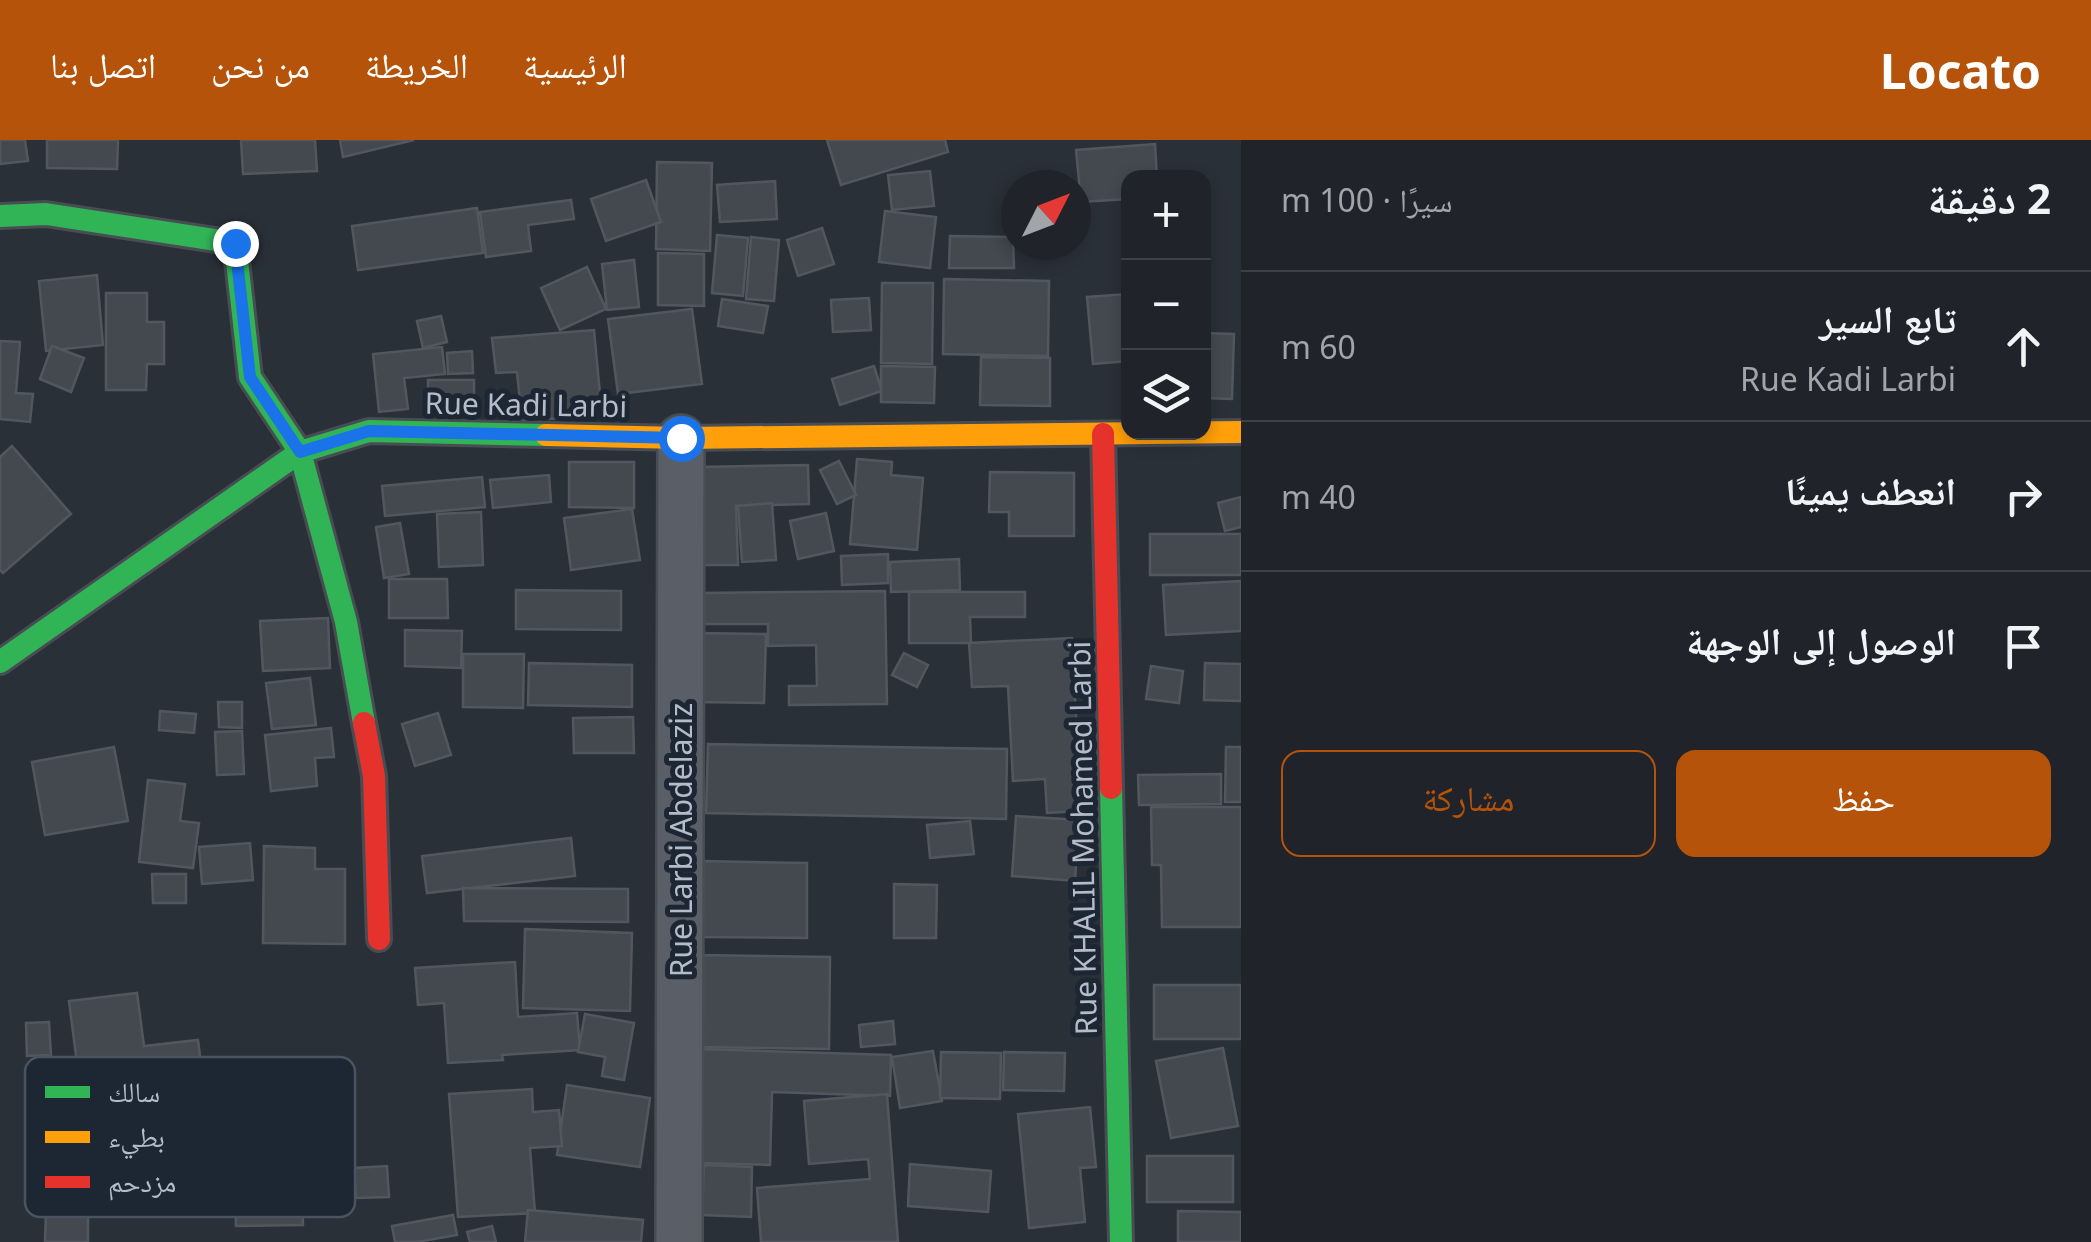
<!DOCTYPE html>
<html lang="ar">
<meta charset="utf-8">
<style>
:root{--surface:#20242a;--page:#282c32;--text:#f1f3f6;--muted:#a2a4a8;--line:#3d4147;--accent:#b45309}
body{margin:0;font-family:"Noto Sans","Noto Naskh Arabic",sans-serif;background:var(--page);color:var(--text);direction:rtl}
.controls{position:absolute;right:30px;top:30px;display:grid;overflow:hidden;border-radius:20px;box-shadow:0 5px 15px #0003}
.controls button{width:90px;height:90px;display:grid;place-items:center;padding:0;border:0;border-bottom:2px solid var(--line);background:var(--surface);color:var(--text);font:50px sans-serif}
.compass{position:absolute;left:1001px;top:30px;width:90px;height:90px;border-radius:50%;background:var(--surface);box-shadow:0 5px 15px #0003;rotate:48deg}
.stop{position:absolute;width:30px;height:30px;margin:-22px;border:8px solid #1a73e8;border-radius:50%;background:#fff}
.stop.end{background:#1a73e8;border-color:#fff;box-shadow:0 2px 10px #0008}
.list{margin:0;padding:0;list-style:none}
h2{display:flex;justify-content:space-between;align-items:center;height:130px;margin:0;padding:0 40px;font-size:42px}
h2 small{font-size:32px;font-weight:400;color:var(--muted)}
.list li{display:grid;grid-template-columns:65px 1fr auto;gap:30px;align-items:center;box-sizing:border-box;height:150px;padding:0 40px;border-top:2px solid var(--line)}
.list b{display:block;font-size:38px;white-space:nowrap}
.list p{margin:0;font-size:32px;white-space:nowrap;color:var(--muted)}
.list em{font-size:32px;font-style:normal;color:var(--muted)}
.actions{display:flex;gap:20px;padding:30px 40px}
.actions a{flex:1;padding:22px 0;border:2px solid var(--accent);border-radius:20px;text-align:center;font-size:35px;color:var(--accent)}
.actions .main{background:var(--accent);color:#fff}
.icon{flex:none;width:55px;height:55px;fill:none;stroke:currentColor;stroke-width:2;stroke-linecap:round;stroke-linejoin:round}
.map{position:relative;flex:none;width:1241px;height:1102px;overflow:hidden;direction:ltr}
header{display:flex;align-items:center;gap:60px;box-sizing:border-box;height:140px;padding:0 50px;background:var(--accent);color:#fff}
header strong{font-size:48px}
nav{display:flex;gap:55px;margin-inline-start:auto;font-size:35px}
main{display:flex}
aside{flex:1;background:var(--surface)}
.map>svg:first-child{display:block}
.building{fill:#444950;stroke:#52575f;stroke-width:2.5}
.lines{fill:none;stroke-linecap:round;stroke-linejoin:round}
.street-casing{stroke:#484c53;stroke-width:50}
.fast-casing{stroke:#484c53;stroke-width:28}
.slow-casing{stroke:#484c53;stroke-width:28}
.jam-casing{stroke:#484c53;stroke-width:28}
.street{stroke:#5a5e66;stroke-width:45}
.fast{stroke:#30b455;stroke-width:22}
.slow{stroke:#ff9f0a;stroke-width:22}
.jam{stroke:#e5322d;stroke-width:22}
.route{stroke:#1a73e8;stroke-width:12}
.labels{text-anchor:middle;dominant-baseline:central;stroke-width:10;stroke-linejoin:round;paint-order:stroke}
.street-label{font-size:30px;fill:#b4bcc9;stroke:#1d2633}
.key{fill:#1d2633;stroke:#4a5360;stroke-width:2.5}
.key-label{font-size:28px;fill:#b4bcc9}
</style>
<header>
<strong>Locato</strong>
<nav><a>الرئيسية</a><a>الخريطة</a><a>من نحن</a><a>اتصل بنا</a></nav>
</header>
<main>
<aside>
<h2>2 دقيقة<small>سيرًا · 100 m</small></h2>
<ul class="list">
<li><svg class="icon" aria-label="ahead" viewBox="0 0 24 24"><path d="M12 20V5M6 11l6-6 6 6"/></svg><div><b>تابع السير</b><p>Rue Kadi Larbi</p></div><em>60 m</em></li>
<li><svg class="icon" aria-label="right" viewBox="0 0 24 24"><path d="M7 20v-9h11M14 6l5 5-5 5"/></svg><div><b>انعطف يمينًا</b></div><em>40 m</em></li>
<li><svg class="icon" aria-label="arrive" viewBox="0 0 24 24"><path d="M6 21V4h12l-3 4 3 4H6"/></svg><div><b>الوصول إلى الوجهة</b></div></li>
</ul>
<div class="actions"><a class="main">حفظ</a><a>مشاركة</a></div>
</aside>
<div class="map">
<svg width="1241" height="1102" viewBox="0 0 1241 1102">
<rect width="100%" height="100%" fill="#2a3038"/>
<g class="building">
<polygon points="0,0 25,0 28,21 0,24"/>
<polygon points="47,0 118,0 117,29 47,28"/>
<polygon points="241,0 315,0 317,31 243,34"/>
<polygon points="340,0 414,0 343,17"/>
<polygon points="827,0 945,0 948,12 841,45"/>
<polygon points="1155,4 1157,38 1128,38 1128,59 1081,62 1076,10"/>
<polygon points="657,22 712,23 710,111 656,109"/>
<polygon points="930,31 934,66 892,70 888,35"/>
<polygon points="646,40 661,82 606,101 591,59"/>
<polygon points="775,41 777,79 720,82 717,45"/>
<polygon points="571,60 574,79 528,85 531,111 486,117 480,72"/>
<polygon points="477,68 483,113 358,130 352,86"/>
<polygon points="885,71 936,77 930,128 879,122"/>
<polygon points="822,88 834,124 798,136 787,100"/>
<polygon points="717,95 748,98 743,156 712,153"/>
<polygon points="950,96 1013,97 1014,128 949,128"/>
<polygon points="751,97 779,100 774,161 746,159"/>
<polygon points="658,113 704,114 704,166 658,165"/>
<polygon points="634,120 639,167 607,170 602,124"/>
<polygon points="587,127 606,169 560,190 541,148"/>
<polygon points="97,135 103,205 46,211 39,141"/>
<polygon points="944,139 1049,141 1048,216 943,214"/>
<polygon points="882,143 933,143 932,224 881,223"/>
<polygon points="106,153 147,153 147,182 164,182 164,224 147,224 146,250 106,250"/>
<polygon points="1128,154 1128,221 1093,224 1087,157"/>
<polygon points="869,158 871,190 833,192 831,160"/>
<polygon points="722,159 768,166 763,193 718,186"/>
<polygon points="692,169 702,244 618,254 608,179"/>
<polygon points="441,176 447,202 423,208 417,181"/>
<polygon points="594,190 602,275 522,281 517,232 496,233 492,198"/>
<polygon points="1204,193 1234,194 1232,259 1204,258"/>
<polygon points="0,201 20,202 16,253 33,254 30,282 0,279"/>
<polygon points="52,206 84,218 71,252 40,239"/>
<polygon points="442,207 445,234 404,238 408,269 379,272 373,214"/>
<polygon points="472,211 473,233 448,234 447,213"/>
<polygon points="981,217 1050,218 1050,266 980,265"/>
<polygon points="874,226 882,251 840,265 832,239"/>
<polygon points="881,226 935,227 934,263 881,262"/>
<polygon points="428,240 474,240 474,267 428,268"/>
<polygon points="12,306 71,374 3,433 0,430 0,317"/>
<polygon points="857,319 892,322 891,335 923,338 917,410 850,404"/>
<polygon points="839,321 856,355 837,364 820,330"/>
<polygon points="569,322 634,322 634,368 569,367"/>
<polygon points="808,325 809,364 736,366 738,425 702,425 700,327"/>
<polygon points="990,332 1074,333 1074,396 1009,396 1009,372 989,372"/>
<polygon points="549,335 551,362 493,368 490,340"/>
<polygon points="482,337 485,367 385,376 382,346"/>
<polygon points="1241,357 1241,387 1225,391 1218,363"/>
<polygon points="772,363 776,420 742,422 738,366"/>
<polygon points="632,369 640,420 571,430 564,378"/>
<polygon points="481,372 483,425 439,427 437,374"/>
<polygon points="826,373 834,411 798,419 790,381"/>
<polygon points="400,383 409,434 384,438 376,387"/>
<rect x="1150" y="394" width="91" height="41"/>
<polygon points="888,414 888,443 842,445 841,416"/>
<polygon points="959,419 960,450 891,452 890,422"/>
<polygon points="389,439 447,439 448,478 389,478"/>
<polygon points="1241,441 1241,491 1166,495 1163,445"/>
<polygon points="516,450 621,451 621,490 516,489"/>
<polygon points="885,451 887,564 789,565 789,546 817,546 816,505 768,506 768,484 701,484 701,453"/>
<polygon points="909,452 1025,452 1025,477 970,477 971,503 909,503"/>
<polygon points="328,478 330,528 263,531 260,481"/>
<polygon points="405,490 462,491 461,528 405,526"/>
<polygon points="697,493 766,494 764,563 696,562"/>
<polygon points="1072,498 1081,671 1047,673 1045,639 1013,641 1008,546 972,547 969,503"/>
<polygon points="904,513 928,525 917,547 892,535"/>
<polygon points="463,514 524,514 523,568 463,567"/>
<polygon points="529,523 632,525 632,567 528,565"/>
<polygon points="1205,523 1241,524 1241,561 1204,560"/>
<polygon points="1151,526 1183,531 1179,563 1146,559"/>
<polygon points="310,538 316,585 272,589 266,543"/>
<polygon points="218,562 242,562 242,588 219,587"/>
<polygon points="160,571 196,574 194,593 159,590"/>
<polygon points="438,573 451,615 415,626 402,584"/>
<polygon points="633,577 634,613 574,613 573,578"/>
<polygon points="331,588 334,617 315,618 317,646 271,651 265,595"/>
<polygon points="242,591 244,634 217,635 215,592"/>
<polygon points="708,604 1007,609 1006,679 706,673"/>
<polygon points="114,607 128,681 45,695 32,622"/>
<polygon points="1226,607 1241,607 1241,662 1225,662"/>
<polygon points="1221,634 1221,664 1139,665 1138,635"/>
<polygon points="148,640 185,644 180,681 199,683 193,728 139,722"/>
<polygon points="1151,667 1241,667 1241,787 1162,787 1161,725 1152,725"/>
<polygon points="1016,676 1079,680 1075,741 1012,736"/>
<polygon points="970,681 974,714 930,718 927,685"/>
<polygon points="571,698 575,736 427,753 422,716"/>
<polygon points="250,703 253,740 202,744 199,707"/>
<polygon points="264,706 315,708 315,729 345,729 345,804 263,803"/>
<polygon points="701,721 807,723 807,798 700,797"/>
<polygon points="152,734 186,734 186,763 153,763"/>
<polygon points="894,744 937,745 936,798 894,798"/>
<polygon points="463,748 628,749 628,782 464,781"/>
<polygon points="525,789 632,793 630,871 523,868"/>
<polygon points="698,815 830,817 829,909 697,907"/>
<polygon points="515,822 518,877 577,873 580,910 502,915 503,920 448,923 444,863 418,865 415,828"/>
<rect x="1154" y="845" width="87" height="54"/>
<polygon points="137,853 144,906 198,900 207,970 85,986 69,861"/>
<polygon points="585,874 634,883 624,940 602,936 605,917 578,912"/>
<polygon points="893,881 895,904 861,907 859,885"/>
<polygon points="49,882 51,915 27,916 26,883"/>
<polygon points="1223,908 1238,986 1171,998 1156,921"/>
<polygon points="702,909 891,915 890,956 772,952 770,1025 700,1023"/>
<polygon points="933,911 942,961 900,968 892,917"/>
<polygon points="941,912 1001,913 1000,959 940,958"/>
<polygon points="1004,912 1065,913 1064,951 1003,950"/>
<polygon points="567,945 650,958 640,1027 557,1015"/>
<polygon points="532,949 533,972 559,970 562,1006 530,1008 535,1073 458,1077 449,954"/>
<polygon points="887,954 898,1102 761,1102 757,1048 870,1039 868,1019 809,1024 804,961"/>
<polygon points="1090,967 1096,1027 1080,1028 1085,1082 1029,1088 1018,974"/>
<polygon points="300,978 303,1085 236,1086 233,979"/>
<rect x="1147" y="1016" width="86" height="46"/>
<polygon points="910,1024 991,1031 988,1072 908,1066"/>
<polygon points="704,1025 752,1027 751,1077 702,1075"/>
<polygon points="387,1026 389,1057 356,1058 354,1028"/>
<polygon points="46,1068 88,1068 88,1102 45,1102"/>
<polygon points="528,1070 643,1080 641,1102 525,1102"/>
<polygon points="1178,1071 1241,1072 1241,1102 1178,1102"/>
<polygon points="453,1075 457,1095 417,1102 395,1102 392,1086"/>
<polygon points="492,1086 496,1102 470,1102 467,1092"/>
</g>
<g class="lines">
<defs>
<polyline id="street" points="679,1102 681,298"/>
<g id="fast">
<polyline points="0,76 46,74 235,103 250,237 300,312 346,482 364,583"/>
<polyline points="0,522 300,312 369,291 546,295"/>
<polyline points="1111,648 1121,1102"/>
</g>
<polyline id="slow" points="546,295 681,298 1241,292"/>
<g id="jam">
<polyline points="1103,294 1111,648"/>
<polyline points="364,583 374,636 379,799"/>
</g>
</defs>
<use href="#street" class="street-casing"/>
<use href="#fast" class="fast-casing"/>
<use href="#slow" class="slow-casing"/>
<use href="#jam" class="jam-casing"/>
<use href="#street" class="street"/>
<use href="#fast" class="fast"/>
<use href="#slow" class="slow"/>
<use href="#jam" class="jam"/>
</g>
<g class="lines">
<polyline class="route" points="235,103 250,237 300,312 369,291 681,298"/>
</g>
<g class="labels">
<g class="street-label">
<text transform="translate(526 264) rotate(1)">Rue Kadi Larbi</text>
<text transform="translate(1082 698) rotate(-91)">Rue KHALIL Mohamed Larbi</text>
<text transform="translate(680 700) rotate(-90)">Rue Larbi Abdelaziz</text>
</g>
</g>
<rect x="25" y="917" width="330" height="160" rx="15" class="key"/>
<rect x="45" y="946" width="45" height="12" fill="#30b455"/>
<rect x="45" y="991" width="45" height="12" fill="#ff9f0a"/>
<rect x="45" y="1036" width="45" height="12" fill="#e5322d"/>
<g class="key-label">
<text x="108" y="962">سالك</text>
<text x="108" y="1007">بطيء</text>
<text x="108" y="1052">مزدحم</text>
</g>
</svg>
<div class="controls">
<button>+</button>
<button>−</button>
<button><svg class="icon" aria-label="layers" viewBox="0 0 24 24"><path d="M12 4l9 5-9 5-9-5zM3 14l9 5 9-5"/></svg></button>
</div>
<svg class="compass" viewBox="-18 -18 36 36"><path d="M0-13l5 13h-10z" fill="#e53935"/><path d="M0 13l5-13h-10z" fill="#a2a4a8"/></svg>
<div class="stop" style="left:681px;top:298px"></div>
<div class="stop end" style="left:235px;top:103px"></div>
</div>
</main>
